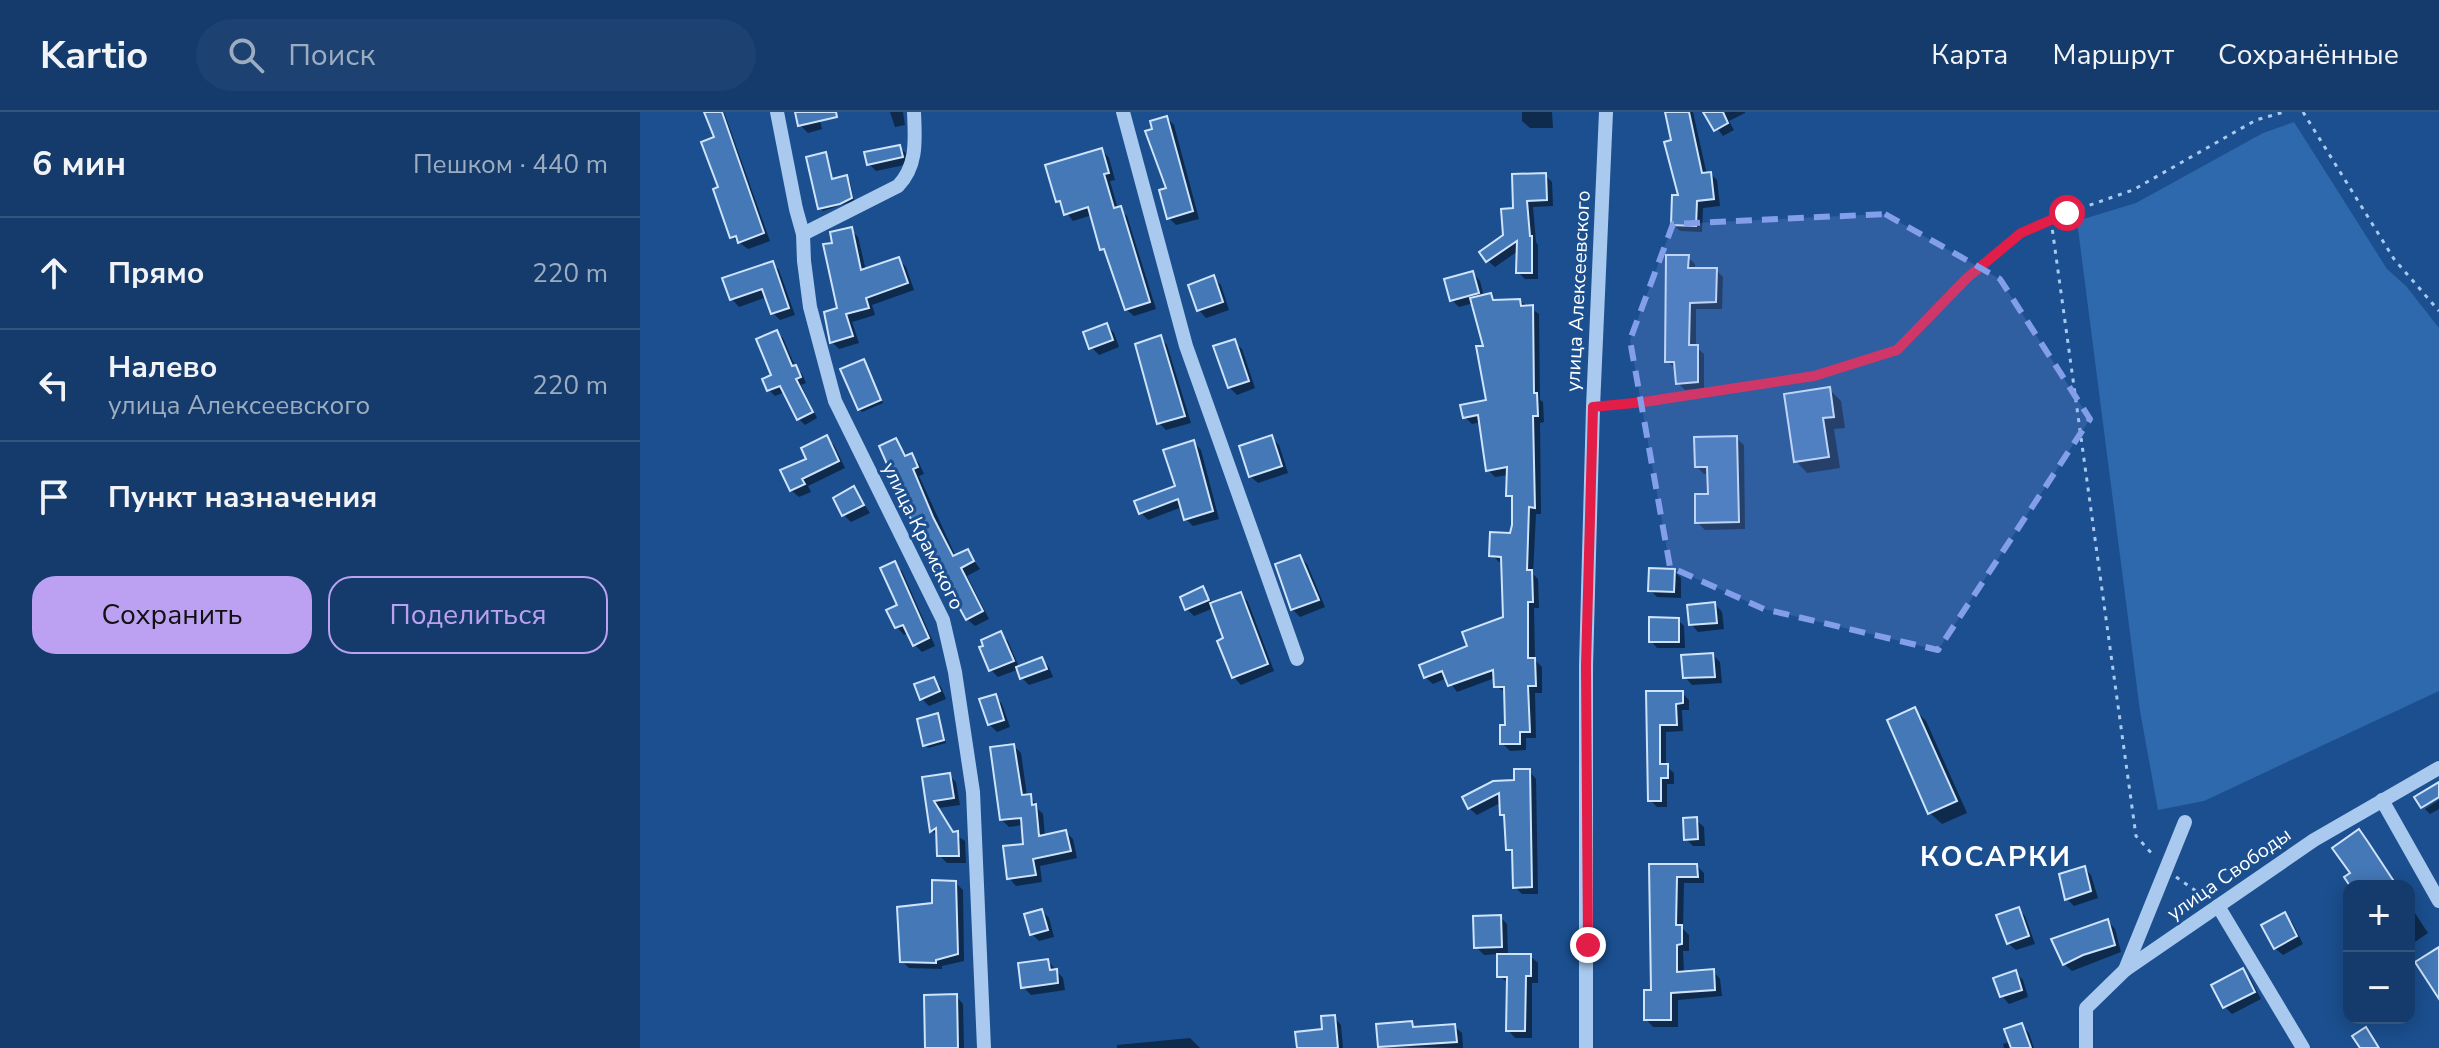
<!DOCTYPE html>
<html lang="ru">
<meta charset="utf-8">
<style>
:root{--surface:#143b6b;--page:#1d4271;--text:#f1f3f6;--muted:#9dadc1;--line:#33557e;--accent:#bca0f2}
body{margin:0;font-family:"Nunito Sans",sans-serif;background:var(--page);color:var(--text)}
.controls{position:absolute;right:24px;bottom:24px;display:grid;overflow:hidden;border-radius:16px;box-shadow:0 4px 20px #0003}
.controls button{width:72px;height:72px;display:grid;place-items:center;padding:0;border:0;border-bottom:2px solid var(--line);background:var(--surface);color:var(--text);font:40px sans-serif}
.stop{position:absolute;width:24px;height:24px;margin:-18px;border:6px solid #e11d48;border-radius:50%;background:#fff}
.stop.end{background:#e11d48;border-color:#fff;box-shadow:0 2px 8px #0008}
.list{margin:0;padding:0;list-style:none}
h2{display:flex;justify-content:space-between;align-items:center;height:104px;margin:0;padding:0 32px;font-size:34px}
h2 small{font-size:26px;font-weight:400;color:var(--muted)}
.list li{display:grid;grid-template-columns:52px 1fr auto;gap:24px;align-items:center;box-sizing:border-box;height:112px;padding:0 32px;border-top:2px solid var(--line)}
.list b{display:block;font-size:30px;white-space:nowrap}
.list p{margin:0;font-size:26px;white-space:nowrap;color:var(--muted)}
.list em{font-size:26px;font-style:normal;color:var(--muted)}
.actions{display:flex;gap:16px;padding:24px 32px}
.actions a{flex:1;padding:18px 0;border:2px solid var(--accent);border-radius:24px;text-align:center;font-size:28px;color:var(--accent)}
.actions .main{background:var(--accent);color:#111}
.icon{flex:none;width:44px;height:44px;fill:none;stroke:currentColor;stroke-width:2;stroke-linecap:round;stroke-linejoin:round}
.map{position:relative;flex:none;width:1799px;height:936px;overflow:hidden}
header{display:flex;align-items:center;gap:48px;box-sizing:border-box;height:112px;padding:0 40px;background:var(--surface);border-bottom:2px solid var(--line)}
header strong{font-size:38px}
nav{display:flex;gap:44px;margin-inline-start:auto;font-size:28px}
.search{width:560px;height:72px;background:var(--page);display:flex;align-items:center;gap:20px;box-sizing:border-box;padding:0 28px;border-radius:44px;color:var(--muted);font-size:30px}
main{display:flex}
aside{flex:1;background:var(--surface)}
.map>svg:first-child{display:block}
.green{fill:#2e69ad}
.shadow{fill:#0007}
.building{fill:#4478b7;stroke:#cfe3fa;stroke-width:2}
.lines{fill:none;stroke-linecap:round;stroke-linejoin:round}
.path{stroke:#a9c9ee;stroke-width:3;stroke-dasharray:4 6;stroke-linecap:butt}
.minor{stroke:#a9c9ee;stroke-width:14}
.route{stroke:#e11d48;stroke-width:10}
.marked{fill:#839eea;fill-opacity:0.2;stroke:#839eea;stroke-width:6;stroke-dasharray:16 10;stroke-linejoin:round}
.labels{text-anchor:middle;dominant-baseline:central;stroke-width:6;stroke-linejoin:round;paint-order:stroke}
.street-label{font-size:20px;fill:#fff;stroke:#1b4f8f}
.district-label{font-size:28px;font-weight:bold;letter-spacing:2px;fill:#fff;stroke:#1b4f8f}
</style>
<header>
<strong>Kartio</strong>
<div class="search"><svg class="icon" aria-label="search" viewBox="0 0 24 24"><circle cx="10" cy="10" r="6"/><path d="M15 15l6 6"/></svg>Поиск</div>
<nav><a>Карта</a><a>Маршрут</a><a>Сохранённые</a></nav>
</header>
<main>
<aside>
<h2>6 мин<small>Пешком · 440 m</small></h2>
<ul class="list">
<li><svg class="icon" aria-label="ahead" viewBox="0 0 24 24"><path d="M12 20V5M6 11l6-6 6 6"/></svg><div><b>Прямо</b></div><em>220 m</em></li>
<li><svg class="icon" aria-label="left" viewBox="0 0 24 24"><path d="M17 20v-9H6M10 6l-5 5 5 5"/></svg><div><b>Налево</b><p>улица Алексеевского</p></div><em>220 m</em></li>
<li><svg class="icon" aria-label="arrive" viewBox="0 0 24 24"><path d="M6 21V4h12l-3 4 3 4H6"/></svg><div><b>Пункт назначения</b></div></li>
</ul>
<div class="actions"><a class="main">Сохранить</a><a>Поделиться</a></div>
</aside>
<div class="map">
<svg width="1799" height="936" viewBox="0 0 1799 936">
<rect width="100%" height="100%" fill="#1b4f8f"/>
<polygon class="green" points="1654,10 1747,157 1766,174 1799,216 1799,579 1564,689 1518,698 1500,599 1437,109 1496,91 1623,21"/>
<g class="shadow">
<polygon points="66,0 84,0 130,129 108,137 92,125 80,76 76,27"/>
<polygon points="157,0 178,0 182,17 168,21 160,13"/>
<polygon points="250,0 263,0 265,13 255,15"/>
<polygon points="882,0 912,0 913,16 890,16 882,9"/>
<polygon points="1027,0 1053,0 1067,63 1071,62 1077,68 1080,94 1063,96 1062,120 1040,119 1033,112 1041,85"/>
<polygon points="1066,0 1105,0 1105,1 1089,9 1094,18 1083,24"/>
<polygon points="527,6 534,13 559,107 536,113 529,106"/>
<polygon points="259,35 267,42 269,52 236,59 229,52"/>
<polygon points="462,38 469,46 475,68 470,69 478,97 487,104 516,197 494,204 486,197 467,142 462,137 452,103 433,109 418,89"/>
<polygon points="185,43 188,46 193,69 206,66 210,69 214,89 183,99 180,96"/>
<polygon points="905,63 912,70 913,94 893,95 896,130 898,133 898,167 885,167 878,160 878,139 855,155 848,149 865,124 875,98"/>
<polygon points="211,118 218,125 226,159 258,147 266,155 274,178 232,193 235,203 212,210 219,231 199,237 192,230 199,198 194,132"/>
<polygon points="1048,145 1055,152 1055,158 1076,158 1083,165 1082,197 1056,197 1056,235 1064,242 1064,276 1045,278 1038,271 1036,257 1027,249"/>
<polygon points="132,151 139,158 155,203 140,208 133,201 127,185 99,195 92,187 85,167"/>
<polygon points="833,161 840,169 844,185 851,183 857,190 880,189 899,202 900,288 903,290 904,310 900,311 901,402 896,402 893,462 898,467 899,496 894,496 895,548 902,555 902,581 895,581 896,626 886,626 886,638 870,639 862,631 867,615 866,581 856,574 855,566 817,580 807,566 793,572 785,565 830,535 865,507 864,451 859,450 852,443 871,423 874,389 868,383 868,363 855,365 848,358 841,310 832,312 825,305 848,289 846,236 834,191 819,195 812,188"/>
<polygon points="573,166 581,173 589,198 566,206 559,198"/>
<polygon points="467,213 474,221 479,235 459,243 451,235"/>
<polygon points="136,220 143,226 155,254 162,262 166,271 161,273 177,306 165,313 158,306 145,280 135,284 129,278 134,264"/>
<polygon points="520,225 527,233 551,311 526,318 519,311"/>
<polygon points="594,230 602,237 615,276 597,283 589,275"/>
<polygon points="224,249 243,291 222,300 219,297"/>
<polygon points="1189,277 1201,289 1205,316 1194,317 1200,356 1167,361 1156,349"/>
<polygon points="186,326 194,333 205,356 168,374 171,380 159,385 151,378 168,348"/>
<polygon points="632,326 639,333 648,361 618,371 610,364"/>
<polygon points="1096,326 1104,333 1105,417 1065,418 1057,410 1070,384 1069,362 1064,362 1057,355"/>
<polygon points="256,328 268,345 271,343 279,351 284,362 279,364 316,445 327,439 340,457 327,464 349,507 335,514 327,507"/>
<polygon points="554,330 561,338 579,407 553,414 546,407 542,395 508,408 500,400 537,375"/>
<polygon points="214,377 230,401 211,410 204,403"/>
<polygon points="660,445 667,452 685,495 660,505 652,497"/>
<polygon points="254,452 262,459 295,534 282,540 275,533 269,520 264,523 257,515 249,499 260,494"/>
<polygon points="1034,459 1041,466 1041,486 1017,485 1010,478"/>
<polygon points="563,477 574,492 601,482 608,490 634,559 601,573 594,565 580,530 586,528 574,496 554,504 547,497"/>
<polygon points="1075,492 1082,500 1084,517 1058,520 1051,512"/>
<polygon points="1038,508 1044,514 1045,536 1017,536 1011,529"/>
<polygon points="361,522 368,529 379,555 402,547 409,555 413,565 389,573 382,566 379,557 358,565 351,558 346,535"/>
<polygon points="1073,543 1080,550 1082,571 1052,573 1045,565"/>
<polygon points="294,567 301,575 306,587 289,594 281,586"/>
<polygon points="1008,581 1042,581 1049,588 1049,598 1042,598 1043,619 1026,620 1026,654 1034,661 1034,672 1027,672 1027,695 1017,695 1010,688"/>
<polygon points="355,584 362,592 370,615 357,620 349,612"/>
<polygon points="1275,598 1286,609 1327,701 1302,712 1290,701"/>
<polygon points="297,603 300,606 306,631 288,636 285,633"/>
<polygon points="374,634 381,641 387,684 397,692 398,697 403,702 405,725 426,720 433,727 437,746 400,754 402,770 376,774 369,766 385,733 383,713 369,715 361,707"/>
<polygon points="889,659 896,667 898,782 882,782 875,775 874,744 868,737 866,706 862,702 862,690 837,703 829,696 876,670"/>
<polygon points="309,663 316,670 320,693 299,696 315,722 325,729 326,751 307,751 299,743 299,725 292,719 284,666"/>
<polygon points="1799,688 1799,697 1790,702 1785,697"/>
<polygon points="1056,708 1064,715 1065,734 1053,734 1046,727"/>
<polygon points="1011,754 1057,754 1064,761 1064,771 1044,771 1043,817 1049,823 1049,839 1043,839 1044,862 1073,859 1080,867 1082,884 1038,888 1038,915 1013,915 1006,907 1013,880"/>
<polygon points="1444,756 1451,763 1458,786 1434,794 1427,787"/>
<polygon points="316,771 323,778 324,849 302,854 302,857 269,856 262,849 294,793"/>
<polygon points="1769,792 1788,821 1769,834"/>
<polygon points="1378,797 1385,804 1395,832 1376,838 1368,831"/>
<polygon points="402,799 409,806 414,825 399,829 392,822"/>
<polygon points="1644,803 1652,810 1663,832 1643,843 1635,836"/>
<polygon points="860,805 867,812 868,844 890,844 898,851 898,871 892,871 892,926 875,926 868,918 868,871 859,864 859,842 844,843 836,835"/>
<polygon points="1468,809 1475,817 1481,840 1432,859 1424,852"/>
<polygon points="408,849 423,866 425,878 391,883 383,875"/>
<polygon points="1603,859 1610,866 1621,887 1592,902 1585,895"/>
<polygon points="1376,861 1383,868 1388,885 1369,892 1362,884"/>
<polygon points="316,884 323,892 324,936 284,936"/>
<polygon points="694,905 701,913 703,936 659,936 684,919"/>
<polygon points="771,911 777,917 814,914 822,921 823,936 740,934"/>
<polygon points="1381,913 1389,921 1394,936 1364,936 1363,932 1371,930"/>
<polygon points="550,926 560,936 477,936 477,933"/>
</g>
<g class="building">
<polygon points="64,0 82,0 124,121 98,131 96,124 90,126 73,77 78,75 61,30 74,25"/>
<polygon points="155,0 196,0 197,5 158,14"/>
<polygon points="1025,0 1049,0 1062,61 1071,60 1074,87 1057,89 1056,114 1031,113 1032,83 1038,83 1024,30 1031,28"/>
<polygon points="1063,0 1083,0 1088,11 1074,19"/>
<polygon points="527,4 553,99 527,107 519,78 526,76 505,19 512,17 510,9"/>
<polygon points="260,33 263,45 227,53 224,40"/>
<polygon points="462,36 469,61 464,62 474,96 481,94 510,190 485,198 464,137 460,138 448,95 424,103 420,89 416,90 405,53"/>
<polygon points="186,40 192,67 207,63 212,86 200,92 178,97 166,45"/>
<polygon points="906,61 907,88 887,89 890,124 892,124 892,161 876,161 877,129 846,150 839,140 863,123 861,97 873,96 872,62"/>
<polygon points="212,115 221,158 259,145 268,171 226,186 229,196 206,202 213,224 190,231 184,200 197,196 183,132 192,131 190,120"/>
<polygon points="1026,143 1049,143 1048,156 1077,156 1076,190 1050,191 1049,233 1058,233 1058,270 1036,272 1034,250 1025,250"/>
<polygon points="133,149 149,196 131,202 122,177 90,188 82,166"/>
<polygon points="833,159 839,181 810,189 804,167"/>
<polygon points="574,163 583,190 557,199 548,173"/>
<polygon points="851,181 853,188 880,187 881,194 893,193 894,281 897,281 898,304 893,304 895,396 889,395 887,458 892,458 893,490 888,490 888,546 895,546 896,574 888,574 890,620 880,620 880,632 860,632 860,613 865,613 864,575 854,575 853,558 808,574 802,559 784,566 779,553 827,534 822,520 863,505 861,445 849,444 850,420 870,421 872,413 872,384 866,384 867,355 846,359 838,303 823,306 820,293 846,288 836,234 843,234 830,186"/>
<polygon points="467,211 473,228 449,237 443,220"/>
<polygon points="137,218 152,254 156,253 161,265 156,267 173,300 157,308 140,274 127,279 122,267 131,263 116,227"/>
<polygon points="521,223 545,304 517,312 495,232"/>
<polygon points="595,227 609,269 588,276 573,234"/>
<polygon points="224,247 241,288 218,298 200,257"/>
<polygon points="1190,275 1194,305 1183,306 1189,345 1154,350 1144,282"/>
<polygon points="187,323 199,349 162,367 165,372 150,379 140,358 166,347 161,336"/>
<polygon points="632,323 642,354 609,365 599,334"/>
<polygon points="1097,324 1099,410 1055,411 1055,382 1068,382 1067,355 1055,355 1054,325"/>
<polygon points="256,326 265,344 272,341 278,355 273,357 293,405 313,444 328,437 334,449 321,456 343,499 326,508 274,414 239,334"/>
<polygon points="554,328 573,399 544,408 538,387 499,402 494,389 535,374 523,338"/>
<polygon points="214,374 224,393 202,404 193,386"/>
<polygon points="660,443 679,488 651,498 635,452"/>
<polygon points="255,449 289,526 273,534 263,513 255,516 246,498 257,493 240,456"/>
<polygon points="1009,456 1035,457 1034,480 1008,479"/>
<polygon points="563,474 569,488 545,498 540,485"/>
<polygon points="601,480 628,552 592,566 577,529 583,526 570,491"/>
<polygon points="1075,490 1077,511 1049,513 1047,493"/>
<polygon points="1009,505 1039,506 1039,530 1009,530"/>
<polygon points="361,519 374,549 349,559 339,535 343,534 341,528"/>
<polygon points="1073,541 1075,565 1043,566 1041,543"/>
<polygon points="402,545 407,557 380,567 376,555"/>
<polygon points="294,565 300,579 280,588 274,572"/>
<polygon points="1006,579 1043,579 1043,591 1036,592 1037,613 1020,613 1020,652 1028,652 1028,666 1021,666 1021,689 1008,689"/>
<polygon points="356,582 364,608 348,613 339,587"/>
<polygon points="1275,595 1317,689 1288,702 1247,608"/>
<polygon points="298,601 304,628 283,634 277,607"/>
<polygon points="374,632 382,683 391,682 392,693 396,692 399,724 426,718 431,739 393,747 396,763 367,767 363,734 383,732 381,706 360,708 350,635"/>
<polygon points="874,657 890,657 892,775 873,776 872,738 866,738 864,703 860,703 859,681 828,697 822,685 853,669 874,668"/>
<polygon points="310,661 314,686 294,689 313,720 318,719 319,744 297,744 296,716 290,720 282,665"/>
<polygon points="1799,670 1799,685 1781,696 1774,685"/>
<polygon points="1057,705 1058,727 1044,728 1043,706"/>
<polygon points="1719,717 1728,730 1757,774 1710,774 1704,765 1710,761 1692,736"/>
<polygon points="1009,752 1057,752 1058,765 1037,765 1036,813 1042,813 1042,832 1037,833 1037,860 1074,857 1075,878 1031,881 1031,908 1004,908 1004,878 1011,878"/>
<polygon points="1445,754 1451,779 1425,788 1419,762"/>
<polygon points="292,768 316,769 318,842 296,848 296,851 260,850 257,795 292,791"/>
<polygon points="1379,795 1389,824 1367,832 1356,803"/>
<polygon points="402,797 408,818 390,823 384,802"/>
<polygon points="1645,800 1657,824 1634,837 1621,813"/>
<polygon points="861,803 862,835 834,836 833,804"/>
<polygon points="1468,807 1475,833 1443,843 1423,853 1411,827"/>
<polygon points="1799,835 1799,887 1775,850"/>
<polygon points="857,842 891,842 891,864 886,864 885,919 866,919 867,865 857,865"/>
<polygon points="408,847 410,858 417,857 418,871 381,876 378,851"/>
<polygon points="1603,856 1615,880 1583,896 1571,873"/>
<polygon points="1376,858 1382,878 1360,885 1353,866"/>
<polygon points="317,882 318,936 285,936 284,883"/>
<polygon points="695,903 698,936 657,936 655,920 682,917 681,904"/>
<polygon points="772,909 773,915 815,912 817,930 738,935 736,912"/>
<polygon points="1382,911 1391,936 1371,936 1364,917"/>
<polygon points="1726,915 1739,936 1720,936 1712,924"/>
</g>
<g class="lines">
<g class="path">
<polyline points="1663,0 1754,147 1799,199"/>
<polyline points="1411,108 1496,724 1514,744"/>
<polyline points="968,294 1174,264 1257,238 1327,166 1381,121 1427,101 1493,78 1616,8 1644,0"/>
<polyline points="1536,765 1566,786"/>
</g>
<g class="minor">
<polyline points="137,0 156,97 163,122"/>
<path d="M274 0C275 27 278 53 258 74L163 122 164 149 170 195 195 289 303 508 315 560 333 680 344 936"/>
<polyline points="483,0 546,234 657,547"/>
<polyline points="1742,688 1799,789"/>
<polyline points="1578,794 1663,936"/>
<polyline points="1485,858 1545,710"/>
<polyline points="946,936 946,554 953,295 966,0"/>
<polyline points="1446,936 1446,896 1485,858 1674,728 1799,656"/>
</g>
</g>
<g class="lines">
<polyline class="route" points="948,833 946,554 953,295 1004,290 1174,264 1257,238 1327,166 1381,121 1427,101"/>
</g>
<path class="marked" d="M1245 102 1360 167 1450 307 1298 538 1124 497 1030 455 990 228 1033 112Z"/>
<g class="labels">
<g class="street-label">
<text transform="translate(938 179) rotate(-87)">улица Алексеевского</text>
<text transform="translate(283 424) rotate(64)">улица Крамского</text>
<text transform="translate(1589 762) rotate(-35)">улица Свободы</text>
</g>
<g class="district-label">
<text x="1356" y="745">КОСАРКИ</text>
</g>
</g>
</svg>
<div class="controls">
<button>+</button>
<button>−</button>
</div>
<div class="stop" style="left:1427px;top:101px"></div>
<div class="stop end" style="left:948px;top:833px"></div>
</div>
</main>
